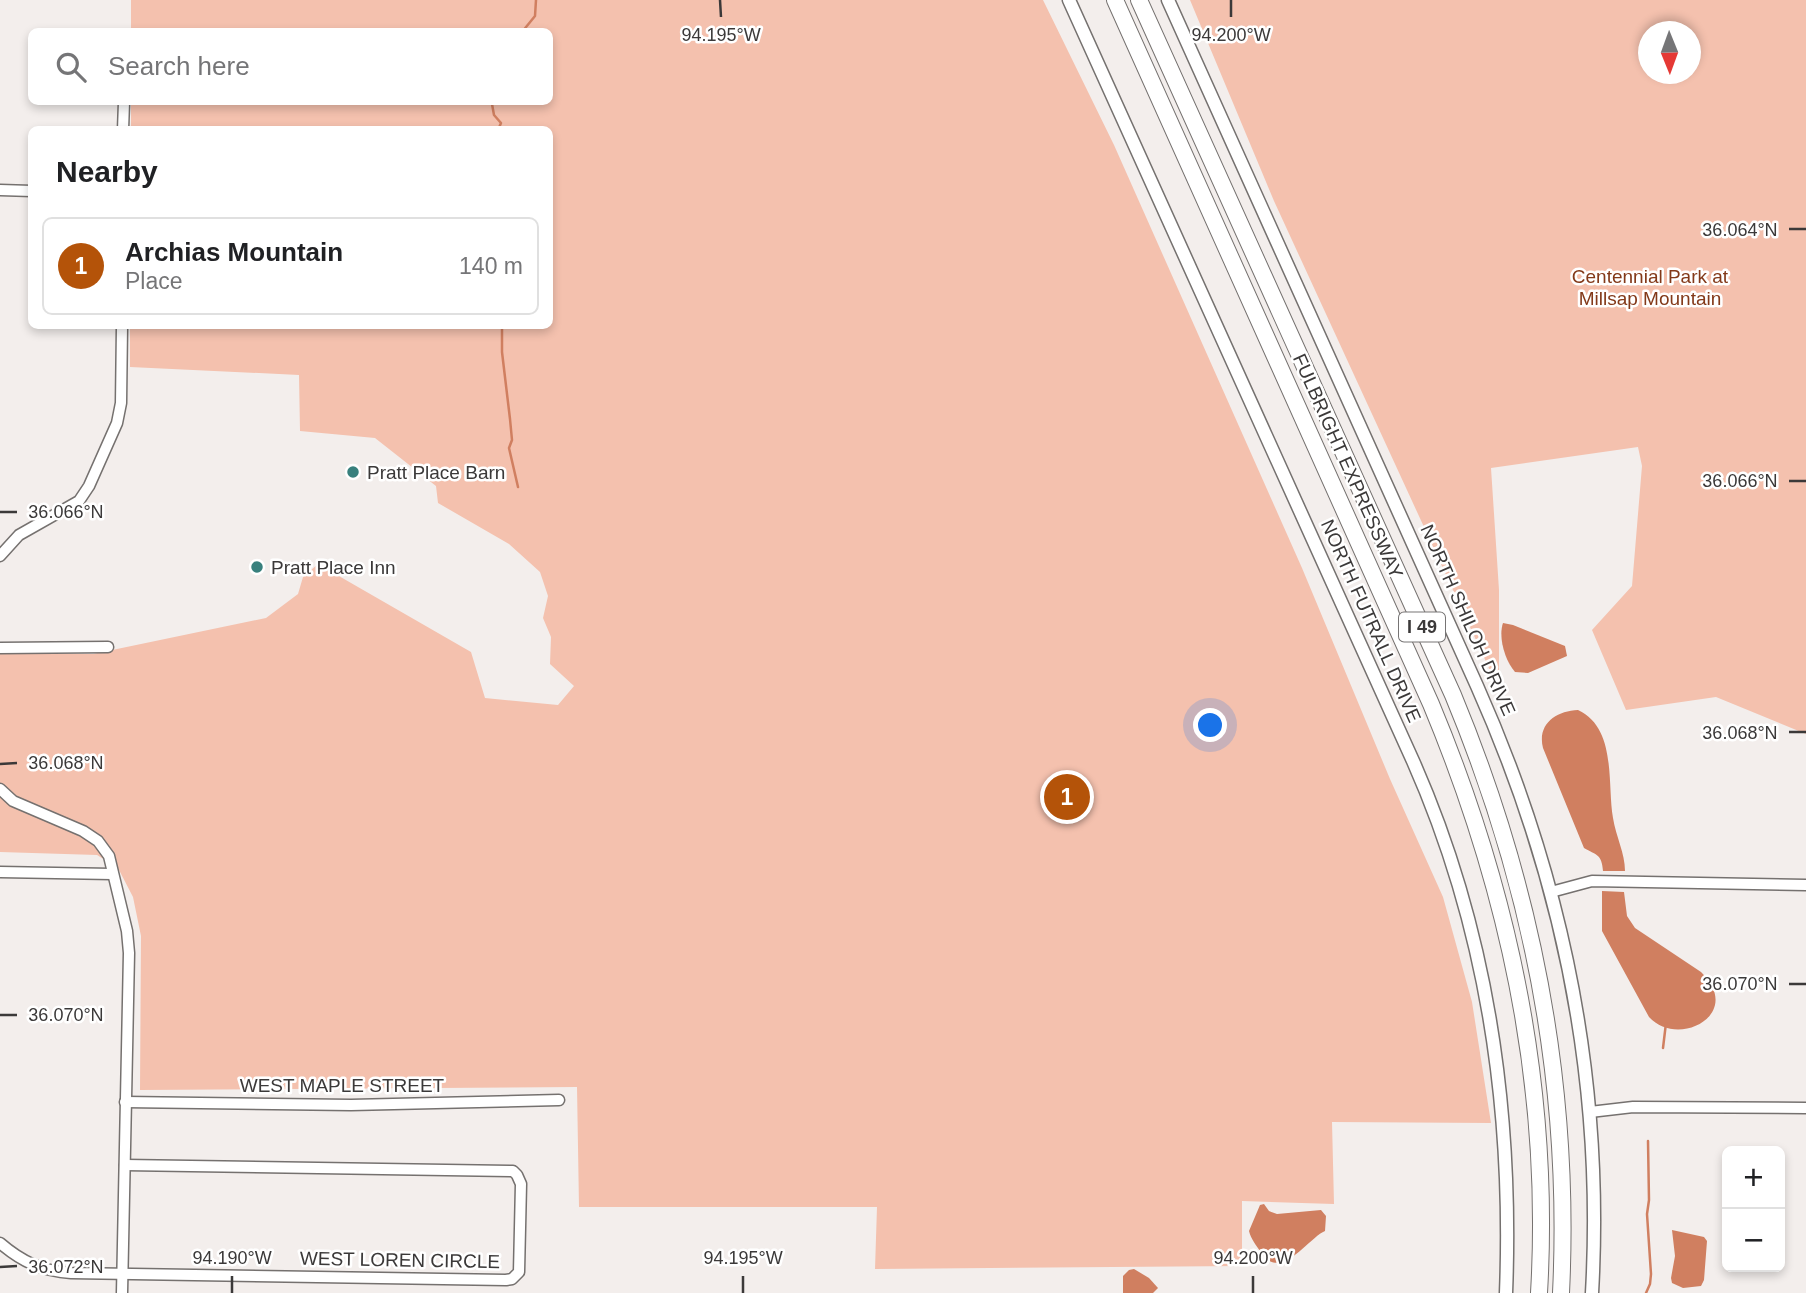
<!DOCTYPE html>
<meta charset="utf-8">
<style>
:root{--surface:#fff;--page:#f6f6f6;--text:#202124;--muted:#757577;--line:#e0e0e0;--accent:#b45309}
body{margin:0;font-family:Arial,sans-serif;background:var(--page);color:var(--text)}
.controls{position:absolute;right:21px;bottom:21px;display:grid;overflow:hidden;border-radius:10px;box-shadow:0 4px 10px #0003}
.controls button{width:63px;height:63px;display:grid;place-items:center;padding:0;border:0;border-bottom:2px solid var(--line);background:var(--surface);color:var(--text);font:35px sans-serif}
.compass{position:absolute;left:1638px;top:21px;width:63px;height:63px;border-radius:50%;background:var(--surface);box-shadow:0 4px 10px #0003;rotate:179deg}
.you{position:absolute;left:1211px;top:726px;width:24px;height:24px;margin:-18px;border:5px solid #fff;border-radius:50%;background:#1a73e8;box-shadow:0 0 0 10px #1a73e833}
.badge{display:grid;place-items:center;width:46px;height:46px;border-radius:50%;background:var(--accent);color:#fff;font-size:23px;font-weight:700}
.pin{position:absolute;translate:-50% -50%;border:4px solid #fff;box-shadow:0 2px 7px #0006}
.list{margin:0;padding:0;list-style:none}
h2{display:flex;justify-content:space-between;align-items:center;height:91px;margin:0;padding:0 28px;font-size:30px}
h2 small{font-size:23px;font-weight:400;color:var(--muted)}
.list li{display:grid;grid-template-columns:46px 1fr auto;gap:21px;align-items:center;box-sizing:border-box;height:98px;margin:0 14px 14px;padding:0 14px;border:2px solid var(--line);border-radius:10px}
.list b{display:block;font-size:26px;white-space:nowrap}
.list p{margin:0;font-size:23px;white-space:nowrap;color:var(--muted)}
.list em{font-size:23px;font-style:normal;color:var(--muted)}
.icon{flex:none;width:38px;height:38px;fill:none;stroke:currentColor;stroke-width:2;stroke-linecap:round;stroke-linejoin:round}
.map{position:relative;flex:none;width:1806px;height:1293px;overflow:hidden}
.search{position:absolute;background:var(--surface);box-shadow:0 4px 10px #0003;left:28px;top:28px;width:525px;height:77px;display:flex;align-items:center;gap:18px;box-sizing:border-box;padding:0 24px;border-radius:10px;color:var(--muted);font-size:26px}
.panel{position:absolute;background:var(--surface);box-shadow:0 4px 10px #0003;left:28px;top:126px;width:525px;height:203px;border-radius:10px}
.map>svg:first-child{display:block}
.green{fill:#f4c1ae;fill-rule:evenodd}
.water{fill:#d07f60}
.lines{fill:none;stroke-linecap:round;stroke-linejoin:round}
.stream{stroke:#d07f60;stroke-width:2.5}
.minor-casing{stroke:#75716f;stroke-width:13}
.major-casing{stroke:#75716f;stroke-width:15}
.highway-casing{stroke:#75716f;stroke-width:18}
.minor{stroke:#fff;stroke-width:10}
.major{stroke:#fff;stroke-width:12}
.highway{stroke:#fff;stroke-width:16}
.ticks{fill:none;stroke:#3b3939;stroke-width:2.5}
.poi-dot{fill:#38807d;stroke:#fff;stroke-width:2.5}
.labels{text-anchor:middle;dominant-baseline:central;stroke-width:5;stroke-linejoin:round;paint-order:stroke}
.shield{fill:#fff;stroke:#767474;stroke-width:2}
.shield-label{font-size:18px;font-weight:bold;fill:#3b3939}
.park-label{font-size:19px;fill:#833919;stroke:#fff}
.street-label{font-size:19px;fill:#3b3939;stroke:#fff}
.poi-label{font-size:19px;fill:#3b3939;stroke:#fff;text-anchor:start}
.ticks-label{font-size:18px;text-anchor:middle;fill:#3b3939;stroke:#fff;stroke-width:5;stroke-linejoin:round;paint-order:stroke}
</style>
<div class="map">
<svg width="1806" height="1293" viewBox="0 0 1806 1293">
<rect width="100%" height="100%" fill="#f3eeec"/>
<g class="green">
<polygon points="131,0 1043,0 1114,145 1302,568 1390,779 1443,897 1472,1002 1491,1123 1332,1122 1334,1204 1242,1201 1242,1266 875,1269 877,1207 579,1207 577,1087 140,1090 141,936 133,897 118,868 97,855 0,852 0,653 93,654 266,618 298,594 303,577 318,564 471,652 485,698 558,705 574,686 550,664 551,637 543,618 548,596 540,572 509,544 438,503 436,486 375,438 300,431 299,375 130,367 130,326 550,326 550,130 131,129 131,102 550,102 550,32 131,31"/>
<path d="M1190 0H1806V734L1716 697 1626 710 1592 630 1632 586 1642 466 1638 447 1491 468 1499 590V690L1274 201ZM1648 32H1690V74H1648Z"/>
</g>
<g class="water">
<path d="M1503 623 1513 625 1565 646 1567 656 1528 673 1515 672C1505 661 1498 637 1503 623Z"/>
<path d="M1578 710C1617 728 1607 784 1613 818 1616 837 1625 853 1625 871H1603C1602 854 1596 855 1584 848L1543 748C1537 724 1556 711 1578 710Z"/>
<path d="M1602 891 1624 892 1627 916 1635 928 1701 972C1745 1014 1678 1049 1649 1017L1602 931Z"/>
<path d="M1264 1204 1269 1211 1277 1214 1321 1210 1326 1216 1325 1231C1308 1238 1280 1284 1260 1251 1256 1245 1251 1239 1249 1231L1260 1205Z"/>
<polygon points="1672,1230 1704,1237 1707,1241 1704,1280 1701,1286 1683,1288 1672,1283 1671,1278 1675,1256"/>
<polygon points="1134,1269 1149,1278 1158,1288 1153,1293 1123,1293 1123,1276 1129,1270"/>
</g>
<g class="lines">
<g class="stream">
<polyline points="522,32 535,16 536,0"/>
<polyline points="494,102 492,104 494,115 501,123 498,130"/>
<polyline points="502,326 502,352 510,419 512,440 509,448 518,487"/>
<polyline points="1663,1048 1666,1023"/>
<polyline points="1646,1293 1650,1284 1651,1274 1647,1214 1649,1200 1648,1141"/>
</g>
<defs>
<g id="minor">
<polyline points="123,130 124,102"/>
<polyline points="0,190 32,191"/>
<polyline points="0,556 19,535 79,501 89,486 117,423 121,403 122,326"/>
<polyline points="0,648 108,647"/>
<polyline points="0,789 13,801 83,831 98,841 109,856 127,931 129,953 122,1293"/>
<polyline points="0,872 112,874"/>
<polyline points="1551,892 1592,881 1806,885"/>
<polyline points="125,1102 351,1105 559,1100"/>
<polyline points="1590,1112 1633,1107 1806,1108"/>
<path d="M0 1243C22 1262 42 1271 71 1273L506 1280 512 1279 519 1272 521 1184 517 1175 513 1171 125 1165"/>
</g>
<g id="major">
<path d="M1069 0 1413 761C1487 928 1513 1111 1506 1293"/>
<path d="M1168 0 1477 686C1563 879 1604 1081 1592 1293"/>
</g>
<g id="highway">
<path d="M1115 0 1431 704C1509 891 1551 1089 1539 1293"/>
<path d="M1139 0 1453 695C1532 885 1571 1087 1561 1293"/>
</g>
</defs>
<use href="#minor" class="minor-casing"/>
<use href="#major" class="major-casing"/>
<use href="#highway" class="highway-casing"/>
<use href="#minor" class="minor"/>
<use href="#major" class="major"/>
<use href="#highway" class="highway"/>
</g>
<path class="ticks" d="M720 0 721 17M1231 0V17M1789 229H1806M1789 481H1806M0 512H17M1789 732H1806M0 764 17 763M1789 984H1806M0 1015H17M0 1267 17 1266M232 1276V1293M743 1276V1293M1253 1276V1293"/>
<g class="poi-dot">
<circle cx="353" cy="472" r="7"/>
<circle cx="257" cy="567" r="7"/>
</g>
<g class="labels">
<rect class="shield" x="1399" y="612.5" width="46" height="29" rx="5"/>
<g class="shield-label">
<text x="1422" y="627">I 49</text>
</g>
<g class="park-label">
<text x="1650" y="276">Centennial Park at<tspan x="1650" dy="22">Millsap Mountain</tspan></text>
</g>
<g class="street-label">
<text transform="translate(1348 466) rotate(66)">FULBRIGHT EXPRESSWAY</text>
<text transform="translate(1468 620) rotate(66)">NORTH SHILOH DRIVE</text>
<text transform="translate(1371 621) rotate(66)">NORTH FUTRALL DRIVE</text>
<text x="342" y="1085">WEST MAPLE STREET</text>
<text transform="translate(400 1260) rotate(1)">WEST LOREN CIRCLE</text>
</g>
<g class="poi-label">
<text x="367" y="472">Pratt Place Barn</text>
<text x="271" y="567">Pratt Place Inn</text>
</g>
</g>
<g class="ticks-label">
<text x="721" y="41">94.195°W</text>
<text x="1231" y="41">94.200°W</text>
<text x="1740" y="236">36.064°N</text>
<text x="1740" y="487">36.066°N</text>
<text x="66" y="518">36.066°N</text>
<text x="1740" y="739">36.068°N</text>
<text x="66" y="769">36.068°N</text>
<text x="1740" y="990">36.070°N</text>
<text x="66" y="1021">36.070°N</text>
<text x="232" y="1264">94.190°W</text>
<text x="743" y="1264">94.195°W</text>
<text x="1253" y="1264">94.200°W</text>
<text x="66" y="1273">36.072°N</text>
</g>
</svg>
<div class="controls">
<button>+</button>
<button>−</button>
</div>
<svg class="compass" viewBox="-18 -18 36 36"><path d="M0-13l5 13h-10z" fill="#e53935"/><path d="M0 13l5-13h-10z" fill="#757577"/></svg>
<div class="you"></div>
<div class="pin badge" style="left:1067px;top:797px">1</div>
<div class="search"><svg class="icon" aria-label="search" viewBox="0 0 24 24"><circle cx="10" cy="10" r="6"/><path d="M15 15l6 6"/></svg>Search here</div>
<section class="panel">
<h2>Nearby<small></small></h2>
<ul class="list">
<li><span class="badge">1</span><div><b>Archias Mountain</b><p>Place</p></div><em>140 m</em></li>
</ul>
</section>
</div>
